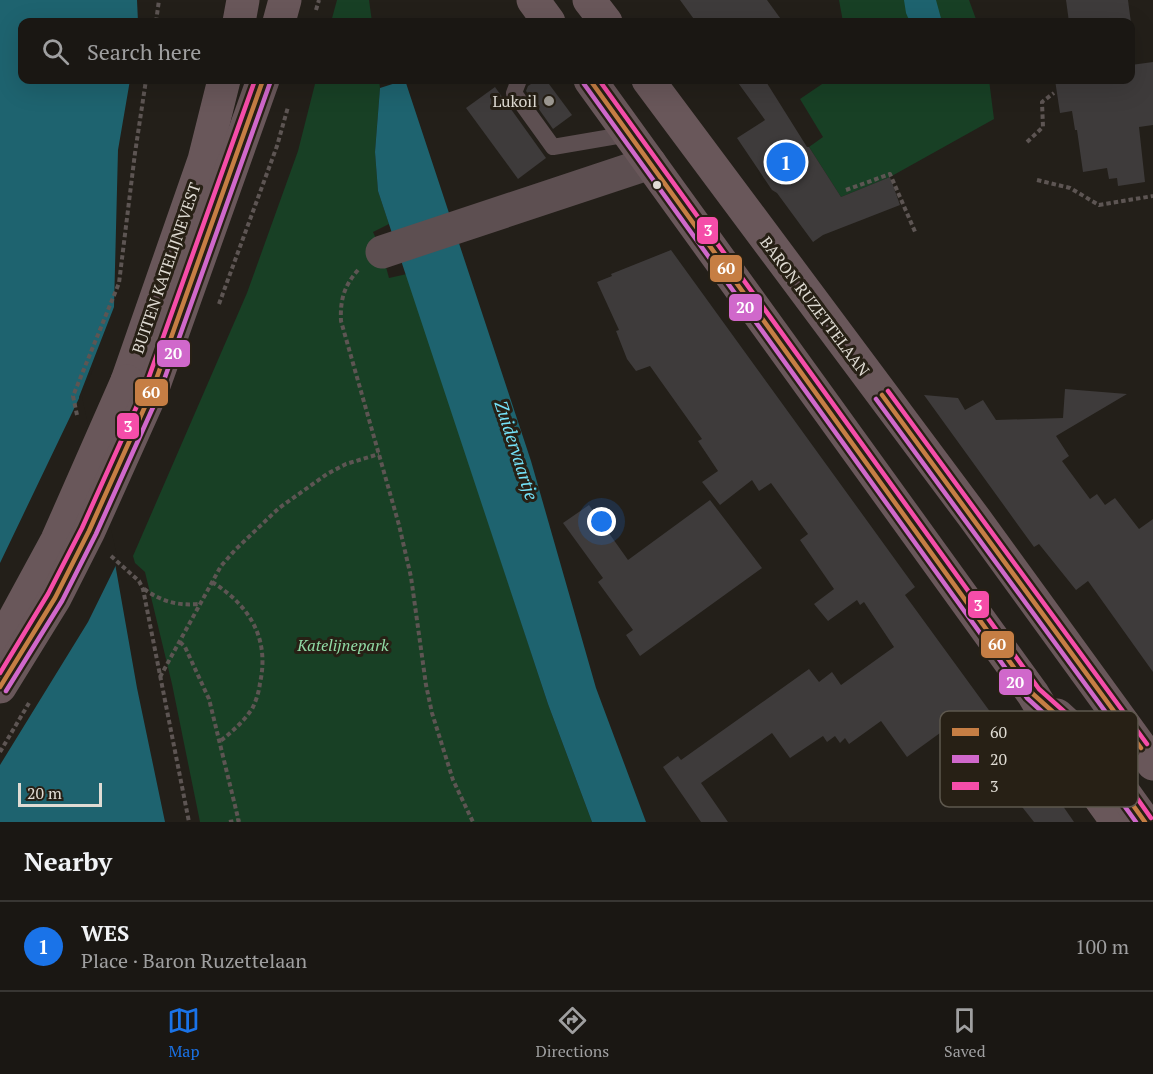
<!DOCTYPE html>
<meta charset="utf-8">
<style>
:root{--surface:#1a1713;--page:#272421;--text:#f1f3f6;--muted:#9f9fa0;--line:#383633;--accent:#1a73e8}
body{margin:0;font-family:"PT Serif",serif;background:var(--page);color:var(--text)}
.scale{position:absolute;left:18px;bottom:15px;width:84px;box-sizing:border-box;padding-left:6px;border:3px solid #e0dcd4;border-top:0;font-size:16px;line-height:21px;white-space:nowrap;color:#e0dcd4;-webkit-text-stroke:4px #272015;paint-order:stroke}
.you{position:absolute;left:602px;top:522px;width:21px;height:21px;margin:-15px;border:4px solid #fff;border-radius:50%;background:#1a73e8;box-shadow:0 0 0 9px #1a73e833}
.badge{display:grid;place-items:center;width:39px;height:39px;border-radius:50%;background:var(--accent);color:#fff;font-size:20px;font-weight:700}
.pin{position:absolute;translate:-50% -50%;border:3px solid #fff;box-shadow:0 2px 6px #0006}
.list{margin:0;padding:0;list-style:none}
h2{display:flex;justify-content:space-between;align-items:center;height:78px;margin:0;padding:0 24px;font-size:26px}
h2 small{font-size:20px;font-weight:400;color:var(--muted)}
.list li{display:grid;grid-template-columns:39px 1fr auto;gap:18px;align-items:center;box-sizing:border-box;height:90px;padding:0 24px;border-top:2px solid var(--line)}
.list b{display:block;font-size:22px;white-space:nowrap}
.list p{margin:0;font-size:20px;white-space:nowrap;color:var(--muted)}
.list em{font-size:20px;font-style:normal;color:var(--muted)}
.icon{flex:none;width:33px;height:33px;fill:none;stroke:currentColor;stroke-width:2;stroke-linecap:round;stroke-linejoin:round}
.map{position:relative;flex:none;width:1153px;height:822px;overflow:hidden}
.search{position:absolute;background:var(--surface);box-shadow:0 6px 24px #0002;left:18px;right:18px;top:18px;height:66px;display:flex;align-items:center;gap:15px;box-sizing:border-box;padding:0 21px;border-radius:12px;color:var(--muted);font-size:22px}
.sheet{height:168px;background:var(--surface)}
nav{display:flex;justify-content:space-around;align-items:center;box-sizing:border-box;height:84px;border-top:2px solid var(--line);background:var(--surface);font-size:16px;color:var(--muted)}
nav a{display:grid;justify-items:center;gap:3px}
nav .on{color:var(--accent)}
.map>svg:first-child{display:block}
.green{fill:#184025}
.water{fill:#1e636f}
.pier{fill:#231f19}
.building{fill:#3e3b3b}
.lines{fill:none;stroke-linecap:round;stroke-linejoin:round}
.path{stroke:#5d5553;stroke-width:4;stroke-dasharray:4.5 3;stroke-linecap:butt}
.service{stroke:#5d4f51;stroke-width:16}
.minor{stroke:#5d4f51;stroke-width:33}
.primary{stroke:#69575a;stroke-width:33}
.path-bridge{stroke:#5d5553;stroke-width:4;stroke-dasharray:4.5 3;stroke-linecap:butt}
.primary-bridge{stroke:#69575a;stroke-width:33}
.bus-1-casing{stroke:#272015;stroke-width:9}
.bus-2-casing{stroke:#272015;stroke-width:9}
.bus-3-casing{stroke:#272015;stroke-width:9}
.bus-1{stroke:#c67e44;stroke-width:4.5}
.bus-2{stroke:#d068cb;stroke-width:4.5}
.bus-3{stroke:#f54da9;stroke-width:4.5}
.poi-dot{fill:#9e9a93;stroke:#272015;stroke-width:2}
.bus-dot{fill:#e0dcd4;stroke:#272015;stroke-width:2}
.labels{text-anchor:middle;dominant-baseline:central;stroke-width:6;stroke-linejoin:round;paint-order:stroke}
.poi-label{font-size:16px;fill:#e0dcd4;stroke:#272015;text-anchor:end}
.street-label{font-size:16px;fill:#e0dcd4;stroke:#272015}
.park-label{font-size:16px;font-style:italic;fill:#91dba6;stroke:#272015}
.water-label{font-size:18px;font-style:italic;fill:#75e2f8;stroke:#272015}
.key{fill:#272015;stroke:#5e584e;stroke-width:1.5}
.key-label{font-size:16px;fill:#e0dcd4}
.line-badge{stroke:#272015;stroke-width:2}
.badge-label{font-size:16px;text-anchor:middle;font-weight:bold;fill:#fff}
</style>
<div class="map">
<svg width="1153" height="822" viewBox="0 0 1153 822">
<rect width="100%" height="100%" fill="#231f19"/>
<g class="green">
<polygon points="337,0 369,0 372,22 331,22"/>
<polygon points="839,0 969,0 977,22 843,22"/>
<polygon points="316,80 379,80 380,88 375,152 378,191 389,224 373,232 382,252 389,278 407,274 548,704 592,822 200,822 172,684 145,572 135,563 133,556 247,293 298,151"/>
<polygon points="828,80 989,80 994,119 890,177 841,197 809,147 823,137 800,99"/>
</g>
<g class="water">
<polygon points="0,0 137,0 138,22 22,22 22,80 130,80 118,150 114,307 79,397 110,535 137,688 165,822 0,822"/>
<polygon points="904,0 936,0 942,22 910,22 906,13"/>
<polygon points="405,80 531,461 596,688 646,822 592,822 548,704 378,191 375,152 380,88"/>
</g>
<polygon class="pier" points="94,367 82,397 118,561 88,622 0,765 0,563"/>
<g class="building">
<polygon points="680,0 767,0 783,22 696,22"/>
<polygon points="1066,0 1128,0 1131,23 1069,22"/>
<polygon points="1153,62 1153,125 1139,127 1145,182 1118,186 1117,178 1109,179 1107,168 1083,172 1077,130 1075,130 1072,111 1060,113 1055,80 1131,80 1131,65"/>
<polygon points="537,80 546,80 572,115 553,129 526,91 528,86"/>
<polygon points="736,80 765,80 807,147 809,147 841,197 890,177 900,205 823,235 813,242 777,193 772,190 737,138 765,120"/>
<polygon points="495,87 546,158 518,179 466,108"/>
<polygon points="671,250 915,587 905,595 991,713 948,744 940,733 907,757 881,721 849,744 845,738 840,743 835,736 827,742 823,736 790,758 772,733 701,783 728,822 701,822 663,767 678,756 681,760 809,669 819,682 832,672 841,685 894,647 864,602 860,605 857,600 828,621 814,604 834,589 800,540 808,534 771,483 759,491 752,480 720,505 702,482 718,471 698,441 702,439 650,366 636,371 627,359 616,331 619,330 597,282 612,276 611,274"/>
<polygon points="1065,389 1127,394 1056,436 1069,456 1062,461 1090,499 1097,494 1105,505 1115,498 1139,529 1153,519 1153,672 1088,581 1076,590 1039,544 1034,547 924,395 958,398 965,410 983,400 996,420 1063,418"/>
<polygon points="710,500 762,568 640,656 626,635 633,630 598,582 603,578 563,523 589,505 628,560"/>
<polygon points="1047,783 1074,822 1034,822 1019,803"/>
</g>
<g class="lines">
<g class="path">
<polyline points="316,10 319,0"/>
<polyline points="156,22 159,0"/>
<polyline points="1027,142 1043,127 1042,102 1054,93"/>
<polyline points="1037,180 1070,188 1099,205 1153,196"/>
<polyline points="846,190 890,174 916,234"/>
<path d="M358 270C344 286 340 300 341 321L399 525 411 577 426 685 432 713 453 780 473 822"/>
<polyline points="219,304 277,146 288,107"/>
<polyline points="77,415 73,396 119,283 135,153 146,80"/>
<polyline points="111,556 139,581 143,589 189,822"/>
<path d="M212 582C249 605 270 638 260 683 259 692 256 701 252 709 243 722 232 732 219 742"/>
<path d="M144 589C161 601 177 606 198 604"/>
<polyline points="180,642 185,647 209,699 239,822"/>
<polyline points="160,677 221,566 236,549 279,508 327,474 346,464 379,454"/>
<polyline points="229,822 239,820"/>
</g>
<polyline class="service" points="519,80 514,93 553,147 629,134"/>
<polyline class="minor" points="382,252 650,163"/>
<g class="primary">
<polyline points="533,0 549,22"/>
<polyline points="589,0 606,22"/>
<polyline points="239,22 243,0"/>
<polyline points="279,22 285,0"/>
<polyline points="590,80 1033,694 1071,758 1117,822"/>
<polyline points="648,80 973,516 1153,764"/>
<polyline points="127,381 204,160 224,80"/>
<polyline points="152,391 263,80"/>
<polyline points="1057,715 1090,745 1145,822"/>
</g>
<polyline class="path-bridge" points="0,752 29,703"/>
<g class="primary-bridge">
<polyline points="0,645 57,540 127,381"/>
<polyline points="0,687 55,598 89,531 152,391"/>
</g>
<defs>
<g id="bus-1">
<polyline points="590,80 1033,694 1090,745 1145,822"/>
<polyline points="882,395 1141,748"/>
<polyline points="0,687 55,598 89,531 152,391 263,80"/>
</g>
<g id="bus-2">
<polyline points="584,84 1027,698 1084,750 1136,822"/>
<polyline points="876,399 1135,752"/>
<polyline points="6,691 62,601 96,534 159,394 270,83"/>
</g>
<g id="bus-3">
<polyline points="599,80 1039,689 1096,740 1151,818"/>
<polyline points="888,391 1147,744"/>
<polyline points="0,673 48,594 82,528 145,388 255,80"/>
</g>
</defs>
<use href="#bus-1" class="bus-1-casing"/>
<use href="#bus-2" class="bus-2-casing"/>
<use href="#bus-3" class="bus-3-casing"/>
<use href="#bus-1" class="bus-1"/>
<use href="#bus-2" class="bus-2"/>
<use href="#bus-3" class="bus-3"/>
</g>
<circle class="poi-dot" cx="549" cy="101" r="6"/>
<circle class="bus-dot" cx="657" cy="185" r="5"/>
<g class="labels">
<g class="poi-label">
<text x="537" y="101">Lukoil</text>
</g>
<g class="street-label">
<text transform="translate(166 268) rotate(-71)">BUITEN KATELIJNEVEST</text>
<text transform="translate(815 306) rotate(53)">BARON RUZETTELAAN</text>
</g>
<g class="park-label">
<text x="343" y="645">Katelijnepark</text>
</g>
<g class="water-label">
<text transform="translate(517 450) rotate(72)">Zuidervaartje</text>
</g>
</g>
<rect x="940" y="711" width="198" height="96" rx="9" class="key"/>
<rect x="952" y="728" width="27" height="8" fill="#c67e44"/>
<rect x="952" y="755" width="27" height="8" fill="#d068cb"/>
<rect x="952" y="782" width="27" height="8" fill="#f54da9"/>
<g class="key-label">
<text x="990" y="738">60</text>
<text x="990" y="765">20</text>
<text x="990" y="792">3</text>
</g>
<g class="line-badge">
<rect x="696" y="216" width="23" height="29" rx="6" fill="#f54da9"/>
<rect x="709" y="254" width="34" height="29" rx="6" fill="#c67e44"/>
<rect x="728" y="293" width="35" height="29" rx="6" fill="#d068cb"/>
<rect x="156" y="339" width="35" height="29" rx="6" fill="#d068cb"/>
<rect x="134" y="378" width="35" height="29" rx="6" fill="#c67e44"/>
<rect x="116" y="412" width="24" height="28" rx="6" fill="#f54da9"/>
<rect x="967" y="590" width="23" height="29" rx="6" fill="#f54da9"/>
<rect x="980" y="630" width="35" height="29" rx="6" fill="#c67e44"/>
<rect x="998" y="668" width="35" height="28" rx="6" fill="#d068cb"/>
</g>
<g class="badge-label">
<text x="708" y="236">3</text>
<text x="726" y="274">60</text>
<text x="745" y="313">20</text>
<text x="173" y="359">20</text>
<text x="151" y="398">60</text>
<text x="128" y="432">3</text>
<text x="978" y="611">3</text>
<text x="997" y="650">60</text>
<text x="1015" y="688">20</text>
</g>
</svg>
<div class="scale">20 m</div>
<div class="you"></div>
<div class="pin badge" style="left:786px;top:162px">1</div>
<div class="search"><svg class="icon" aria-label="search" viewBox="0 0 24 24"><circle cx="10" cy="10" r="6"/><path d="M15 15l6 6"/></svg>Search here</div>
</div>
<section class="sheet">
<h2>Nearby<small></small></h2>
<ul class="list">
<li><span class="badge">1</span><div><b>WES</b><p>Place · Baron Ruzettelaan</p></div><em>100 m</em></li>
</ul>
</section>
<nav>
<a class="on"><svg class="icon" aria-label="map" viewBox="0 0 24 24"><path d="M3 6l6-2 6 2 6-2v14l-6 2-6-2-6 2zM9 4v14M15 6v14"/></svg>Map</a>
<a><svg class="icon" aria-label="directions" viewBox="0 0 24 24"><path d="M12 3l9 9-9 9-9-9zM9 14v-3h6M13 9l2 2-2 2"/></svg>Directions</a>
<a><svg class="icon" aria-label="saved" viewBox="0 0 24 24"><path d="M7 4h10v16l-5-4-5 4z"/></svg>Saved</a>
</nav>
